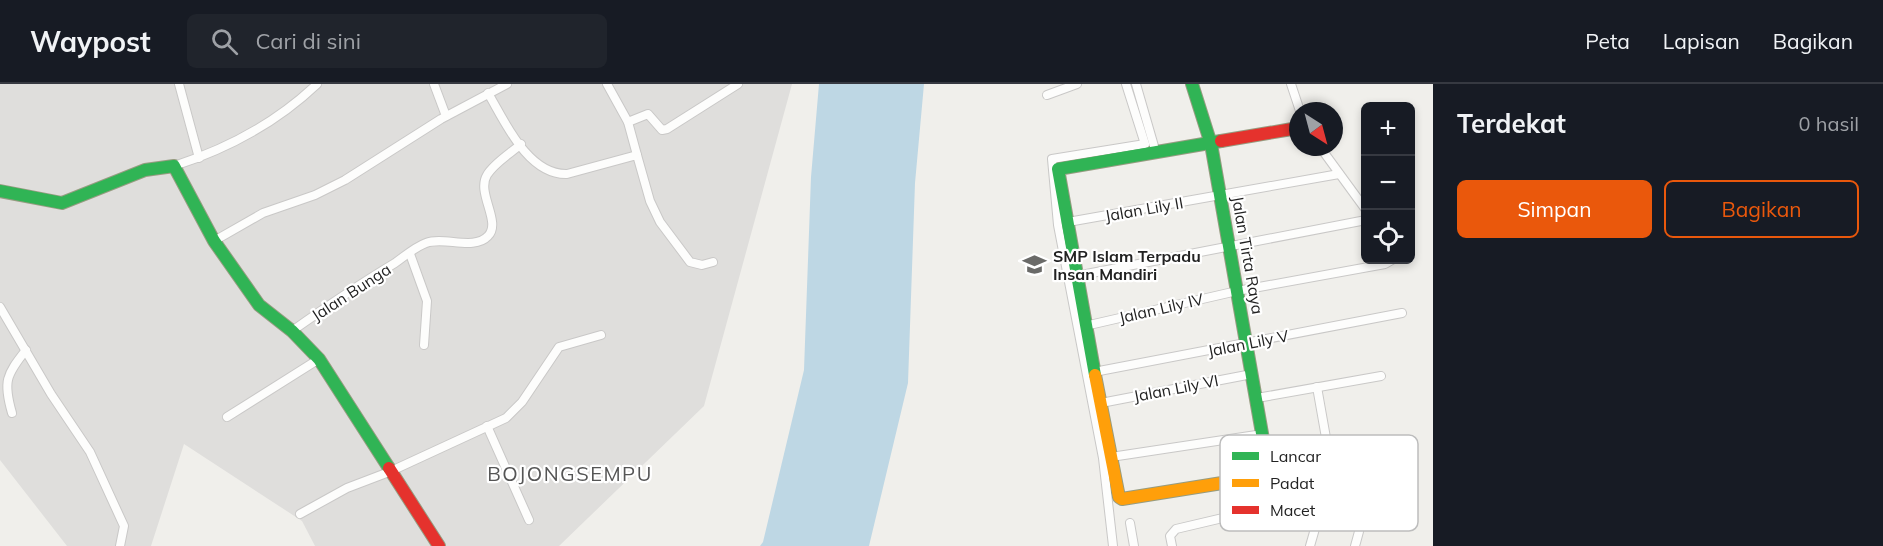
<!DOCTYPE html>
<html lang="id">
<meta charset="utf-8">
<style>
:root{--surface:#171b24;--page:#20242c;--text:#f1f3f6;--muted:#9ea1a6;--line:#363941;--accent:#ea580c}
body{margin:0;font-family:Mulish,sans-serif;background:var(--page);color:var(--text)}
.controls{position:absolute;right:18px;top:18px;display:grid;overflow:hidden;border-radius:9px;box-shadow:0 3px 9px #0003}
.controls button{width:54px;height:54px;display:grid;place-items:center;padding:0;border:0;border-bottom:2px solid var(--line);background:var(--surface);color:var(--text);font:30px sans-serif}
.compass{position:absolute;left:1289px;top:18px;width:54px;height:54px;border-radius:50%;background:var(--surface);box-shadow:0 3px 9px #0003;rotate:144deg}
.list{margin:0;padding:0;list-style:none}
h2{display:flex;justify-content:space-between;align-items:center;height:78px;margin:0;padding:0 24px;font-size:26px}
h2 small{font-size:20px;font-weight:400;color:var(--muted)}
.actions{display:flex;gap:12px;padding:18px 24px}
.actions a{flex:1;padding:14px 0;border:2px solid var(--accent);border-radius:9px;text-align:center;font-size:21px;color:var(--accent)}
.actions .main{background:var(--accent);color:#fff}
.icon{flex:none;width:33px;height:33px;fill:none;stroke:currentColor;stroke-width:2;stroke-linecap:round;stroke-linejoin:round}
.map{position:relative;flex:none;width:1433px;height:462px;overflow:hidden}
header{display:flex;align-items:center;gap:36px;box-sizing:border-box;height:84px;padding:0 30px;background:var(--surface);border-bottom:2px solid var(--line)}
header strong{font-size:28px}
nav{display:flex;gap:33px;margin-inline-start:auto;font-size:21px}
.search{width:420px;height:54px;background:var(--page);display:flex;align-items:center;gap:15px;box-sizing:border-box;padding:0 21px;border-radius:9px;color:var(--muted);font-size:22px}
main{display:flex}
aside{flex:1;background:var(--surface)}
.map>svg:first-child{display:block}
.residential{fill:#dfdedc}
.water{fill:#bed7e4}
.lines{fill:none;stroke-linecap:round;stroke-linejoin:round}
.street-casing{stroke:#c9c8c7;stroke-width:10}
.fast-casing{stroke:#969c81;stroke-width:14}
.slow-casing{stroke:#969c81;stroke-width:14}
.jam-casing{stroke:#969c81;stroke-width:14}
.street{stroke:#fdfdfc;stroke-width:8}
.fast{stroke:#30b455;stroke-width:12}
.slow{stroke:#ff9f0a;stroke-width:12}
.jam{stroke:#e5322d;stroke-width:12}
.labels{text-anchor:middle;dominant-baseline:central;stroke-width:4.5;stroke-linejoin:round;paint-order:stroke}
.street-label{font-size:16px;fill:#222;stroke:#fff}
.poi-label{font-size:16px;font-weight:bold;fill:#222;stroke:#fff;text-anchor:start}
.quarter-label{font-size:20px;letter-spacing:1.5px;fill:#555;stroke:#fff}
.key{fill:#fff;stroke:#bdbdbd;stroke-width:1.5}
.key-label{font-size:16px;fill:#222}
</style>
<header>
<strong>Waypost</strong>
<div class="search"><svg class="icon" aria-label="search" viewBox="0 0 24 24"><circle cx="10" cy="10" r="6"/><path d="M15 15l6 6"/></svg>Cari di sini</div>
<nav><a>Peta</a><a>Lapisan</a><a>Bagikan</a></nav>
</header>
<main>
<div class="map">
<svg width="1433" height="462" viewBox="0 0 1433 462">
<rect width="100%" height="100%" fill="#f0efeb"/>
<polygon class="residential" points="0,0 792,0 704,322 559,462 315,462 302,437 184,360 151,462 67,462 0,376"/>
<polygon class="water" points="819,0 924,0 915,99 908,299 869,462 760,462 763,458 804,286 811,93"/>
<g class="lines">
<defs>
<g id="street">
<polyline points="179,0 199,74"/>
<polyline points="434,0 446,32"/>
<polyline points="607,0 628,38 637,71"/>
<polyline points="1136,0 1156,69"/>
<polyline points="1291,0 1300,27"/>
<path d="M488 9C505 38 528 91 567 90L637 71 650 117 660 138 690 178 702 181 713 178"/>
<polyline points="1047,11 1077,0"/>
<polyline points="628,38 648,30 662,46 667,45 738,0"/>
<polyline points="1320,63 1366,126"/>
<path d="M174 82C227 65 277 38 317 0"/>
<polyline points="1068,138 1339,90"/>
<polyline points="214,157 263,129 315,111 345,96 441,35 507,0"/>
<polyline points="410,170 427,217 424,261"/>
<polyline points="1076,192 1366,136"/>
<polyline points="0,223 51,310 90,368 124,442 120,462"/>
<polyline points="1085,242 1237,207 1385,180 1392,176"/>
<path d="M292 247C326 223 360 200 395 179 405 172 415 163 426 159 444 152 474 167 488 152 502 138 476 109 487 91 494 79 511 69 521 60"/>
<polyline points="1094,288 1402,229"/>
<polyline points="1317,303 1331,382"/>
<polyline points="1257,314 1381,292"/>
<polyline points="1101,319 1252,290"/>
<path d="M12 329C3 298 6 291 26 266"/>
<polyline points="227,333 319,275"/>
<polyline points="487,342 529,436"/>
<polyline points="1111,373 1263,350"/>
<polyline points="300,430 347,404 389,388 506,334 522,318 559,263 601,251"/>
<polyline points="1130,439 1134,462"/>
<polyline points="1113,462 1103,374 1058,141 1052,75 1145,60 1126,0"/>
<path d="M1172 462 1170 452 1176 445 1346 405C1372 411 1360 444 1355 462"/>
<polyline points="1310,462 1325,410"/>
</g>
<g id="fast">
<polyline points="1192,0 1211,60 1269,389"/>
<polyline points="0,107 62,119 145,86 174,82 214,157 259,221 292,247 319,275 389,384"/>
<polyline points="1095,291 1058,85 1221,57"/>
</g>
<polyline id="slow" points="1095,291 1119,413 1122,415 1266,392 1269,389"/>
<g id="jam">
<polyline points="1221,57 1298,44"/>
<polyline points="389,384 439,462"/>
</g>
</defs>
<use href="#street" class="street-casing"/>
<use href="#fast" class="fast-casing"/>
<use href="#slow" class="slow-casing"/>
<use href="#jam" class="jam-casing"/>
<use href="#street" class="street"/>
<use href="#fast" class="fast"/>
<use href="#slow" class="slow"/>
<use href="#jam" class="jam"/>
</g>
<defs>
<symbol id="school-bare" viewBox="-9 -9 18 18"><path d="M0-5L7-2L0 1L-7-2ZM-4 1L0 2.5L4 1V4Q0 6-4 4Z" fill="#6a6a68" stroke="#fff" stroke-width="2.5" paint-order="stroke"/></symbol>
</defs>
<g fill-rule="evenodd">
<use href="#school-bare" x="1018" y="164" width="33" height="33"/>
</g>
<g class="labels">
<g class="street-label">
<text transform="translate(1144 125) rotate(-10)">Jalan Lily II</text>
<text transform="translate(1248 171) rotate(80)">Jalan Tirta Raya</text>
<text transform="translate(351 208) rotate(-33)">Jalan Bunga</text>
<text transform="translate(1161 224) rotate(-13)">Jalan Lily IV</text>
<text transform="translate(1248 259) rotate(-11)">Jalan Lily V</text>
<text transform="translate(1176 304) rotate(-11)">Jalan Lily VI</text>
</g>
<g class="poi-label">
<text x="1053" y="172">SMP Islam Terpadu<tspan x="1053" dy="18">Insan Mandiri</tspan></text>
</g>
<g class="quarter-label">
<text x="570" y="389">BOJONGSEMPU</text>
</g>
</g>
<rect x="1220" y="351" width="198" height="96" rx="9" class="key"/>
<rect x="1232" y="368" width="27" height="8" fill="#30b455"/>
<rect x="1232" y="395" width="27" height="8" fill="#ff9f0a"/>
<rect x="1232" y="422" width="27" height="8" fill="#e5322d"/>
<g class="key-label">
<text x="1270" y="378">Lancar</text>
<text x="1270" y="405">Padat</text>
<text x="1270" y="432">Macet</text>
</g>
</svg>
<div class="controls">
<button>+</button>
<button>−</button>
<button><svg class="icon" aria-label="locate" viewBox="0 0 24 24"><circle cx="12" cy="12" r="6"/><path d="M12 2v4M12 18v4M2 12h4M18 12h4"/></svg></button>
</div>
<svg class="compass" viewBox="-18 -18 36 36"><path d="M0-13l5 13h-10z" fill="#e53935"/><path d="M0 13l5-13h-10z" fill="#9ea1a6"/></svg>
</div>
<aside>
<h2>Terdekat<small>0 hasil</small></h2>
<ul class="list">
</ul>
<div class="actions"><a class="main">Simpan</a><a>Bagikan</a></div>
</aside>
</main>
